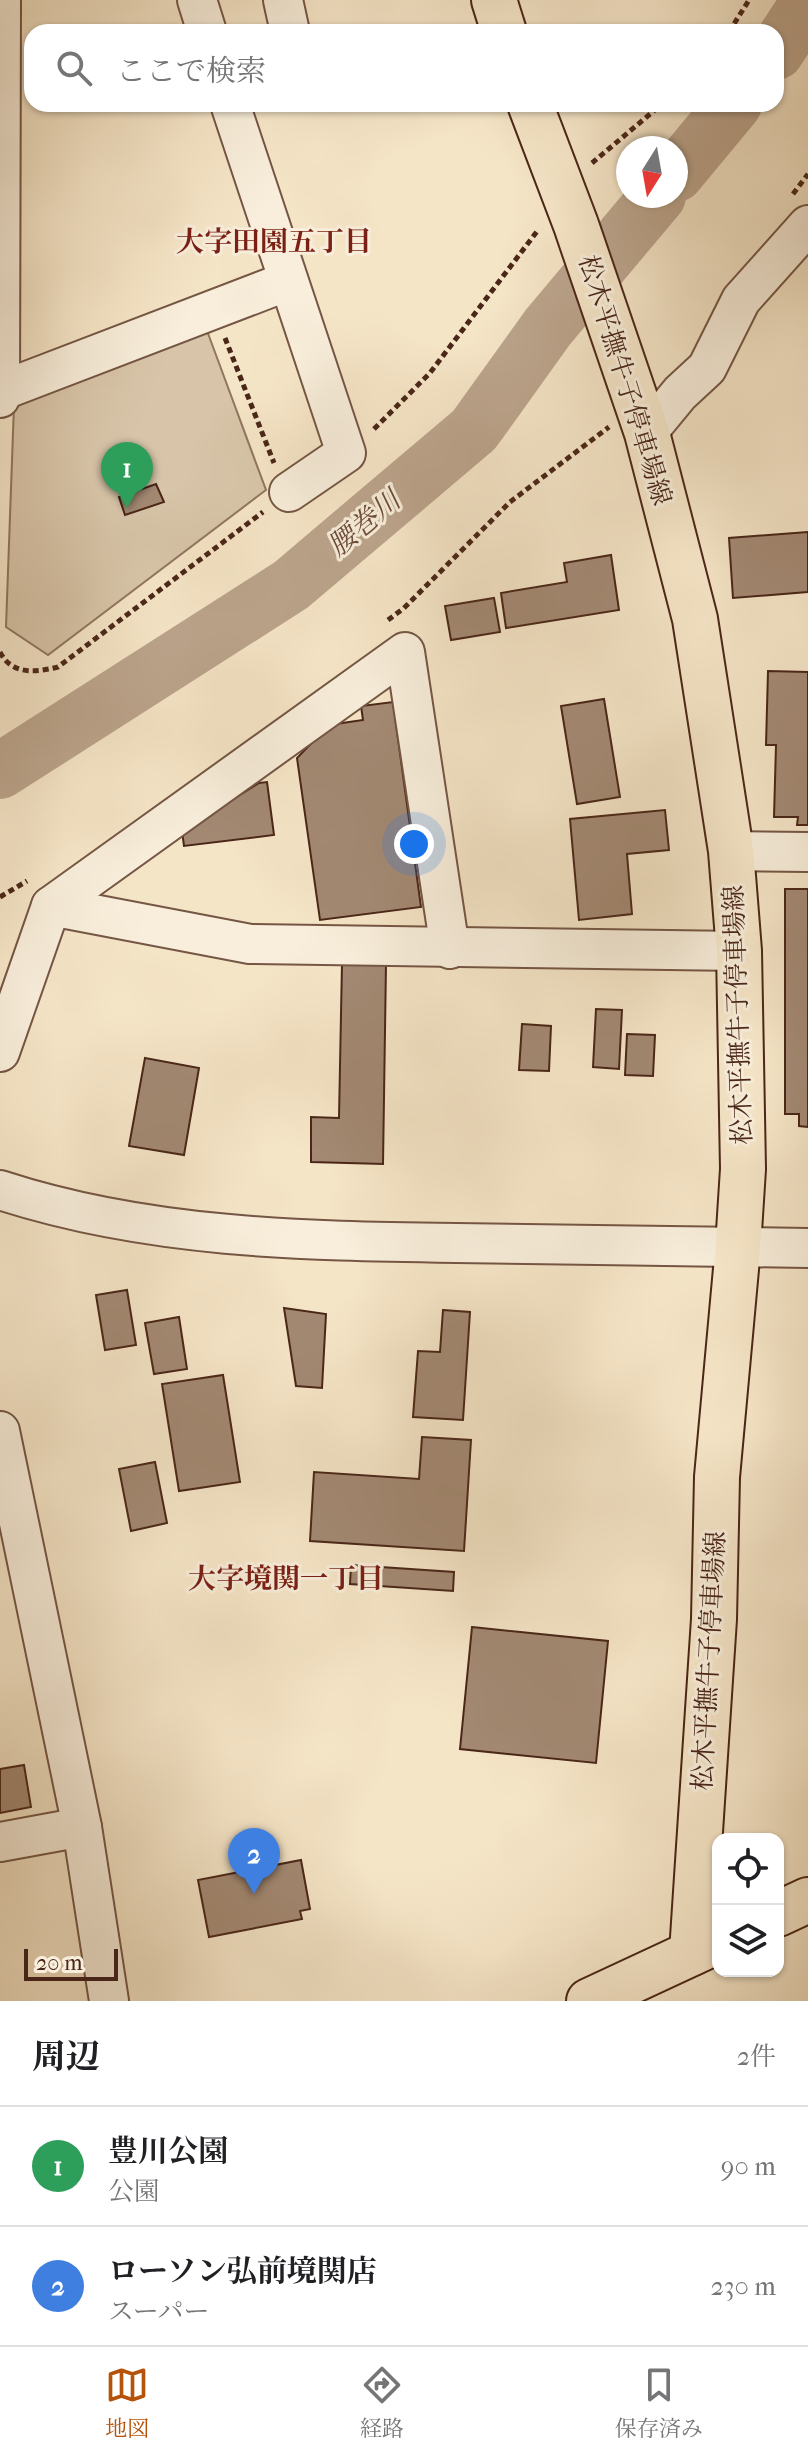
<!DOCTYPE html>
<html lang="ja">
<meta charset="utf-8">
<style>
:root{--surface:#fff;--page:#f2f2f2;--text:#202124;--muted:#757577;--line:#e0e0e0;--accent:#b45309}
body{margin:0;font-family:"IM FELL French Canon","Noto Serif JP",serif;background:var(--page);color:var(--text)}
.controls{position:absolute;right:24px;bottom:24px;display:grid;overflow:hidden;border-radius:16px;box-shadow:0 2px 6px #0004}
.controls button{width:72px;height:72px;display:grid;place-items:center;padding:0;border:0;border-bottom:2px solid var(--line);background:var(--surface);color:var(--text);font:40px sans-serif}
.compass{position:absolute;left:616px;top:136px;width:72px;height:72px;border-radius:50%;background:var(--surface);box-shadow:0 2px 6px #0004;rotate:191deg}
.scale{position:absolute;left:24px;bottom:20px;width:94px;box-sizing:border-box;padding-left:8px;border:4px solid #4a2618;border-top:0;font-size:22px;line-height:28px;white-space:nowrap;color:#4a2618;-webkit-text-stroke:6px #f8eedb;paint-order:stroke}
.you{position:absolute;left:414px;top:844px;width:28px;height:28px;margin:-20px;border:6px solid #fff;border-radius:50%;background:#1a73e8;box-shadow:0 0 0 12px #1a73e833}
.badge{display:grid;place-items:center;width:52px;height:52px;border-radius:50%;background:var(--accent);color:#fff;font-size:26px;font-weight:700}
.pin{position:absolute;translate:-50% -66px;filter:drop-shadow(0 2px 4px #0008)}
.pin::after{content:'';position:absolute;top:42px;width:28px;height:24px;background:inherit;clip-path:polygon(0 0,100% 0,50% 100%)}
.list{margin:0;padding:0;list-style:none}
h2{display:flex;justify-content:space-between;align-items:center;height:104px;margin:0;padding:0 32px;font-size:34px}
h2 small{font-size:26px;font-weight:400;color:var(--muted)}
.list li{display:grid;grid-template-columns:52px 1fr auto;gap:24px;align-items:center;box-sizing:border-box;height:120px;padding:0 32px;border-top:2px solid var(--line)}
.list b{display:block;font-size:30px;white-space:nowrap}
.list p{margin:0;font-size:26px;white-space:nowrap;color:var(--muted)}
.list em{font-size:26px;font-style:normal;color:var(--muted)}
.icon{flex:none;width:44px;height:44px;fill:none;stroke:currentColor;stroke-width:2;stroke-linecap:round;stroke-linejoin:round}
.map{position:relative;flex:none;width:808px;height:2001px;overflow:hidden}
.search{position:absolute;background:var(--surface);box-shadow:0 2px 6px #0004;left:24px;right:24px;top:24px;height:88px;display:flex;align-items:center;gap:20px;box-sizing:border-box;padding:0 28px;border-radius:24px;color:var(--muted);font-size:30px}
.sheet{height:344px;background:var(--surface)}
nav{display:flex;justify-content:space-around;align-items:center;box-sizing:border-box;height:112px;border-top:2px solid var(--line);background:var(--surface);font-size:22px;color:var(--muted)}
nav a{display:grid;justify-items:center;gap:4px}
nav .on{color:var(--accent)}
.map>svg:first-child{display:block}
.green{fill:#d8c5a9;stroke:#917660;stroke-width:2}
.lines{fill:none;stroke-linecap:round;stroke-linejoin:round}
.river{stroke:#bba48c;stroke-width:56}
.building{fill:#a38973;stroke:#4a2618;stroke-width:2}
.minor-casing{stroke:#755644;stroke-width:42}
.major-casing{stroke:#4a2618;stroke-width:48}
.path{stroke:#4a2618;stroke-width:5;stroke-dasharray:6 4;stroke-linecap:butt}
.minor{stroke:#f8eedb;stroke-width:38}
.major{stroke:#f5e5c7;stroke-width:44}
.labels{text-anchor:middle;dominant-baseline:central;stroke-width:6;stroke-linejoin:round;paint-order:stroke}
.street-label{font-size:26px;fill:#4a2618;stroke:#f8eedb}
.neighbourhood-label{font-size:28px;font-weight:bold;fill:#7a1f14;stroke:#f8eedb}
.water-label{font-size:28px;font-style:italic;fill:#6c4c3b;stroke:#f8eedb}
</style>
<div class="map">
<svg width="808" height="2001" viewBox="0 0 808 2001">
<rect width="100%" height="100%" fill="#f5e5c7"/>
<filter id="stains"><feTurbulence type="fractalNoise" baseFrequency=".0025" numOctaves="4"/><feColorMatrix values="0 0 0 0 .2 0 0 0 0 .09 0 0 0 0 .02 0 0 0 .5 -.17"/></filter>
<radialGradient id="worn" r=".72"><stop offset=".6" stop-color="#630" stop-opacity="0"/><stop offset="1" stop-color="#630" stop-opacity=".3"/></radialGradient>
<polygon class="green" points="206,328 266,490 48,655 6,627 14,405"/>
<g class="lines">
<g class="river">
<polyline points="776,52 808,3"/>
<polyline points="676,174 734,104"/>
<polyline points="0,771 291,585 474,430 548,327 658,196"/>
</g>
</g>
<g class="building">
<polygon points="156,484 164,502 125,515 119,497"/>
<polygon points="808,532 808,592 733,598 729,538"/>
<polygon points="611,555 619,610 506,628 501,593 567,582 564,563"/>
<polygon points="494,598 500,632 451,640 445,606"/>
<polygon points="768,671 808,672 808,825 797,825 798,817 774,817 776,745 766,745"/>
<polygon points="604,699 620,797 577,804 561,706"/>
<polygon points="393,702 421,907 320,920 297,758 329,725 363,720 361,706"/>
<polygon points="267,782 274,835 184,846 182,831 259,783"/>
<polygon points="665,810 669,850 627,854 632,914 579,920 570,819"/>
<polygon points="785,889 808,889 808,1127 799,1126 799,1114 785,1114"/>
<polygon points="342,963 386,964 383,1164 311,1162 311,1117 339,1118"/>
<polygon points="596,1009 622,1010 619,1069 593,1067"/>
<polygon points="522,1024 551,1026 549,1071 519,1070"/>
<polygon points="627,1034 655,1035 653,1076 625,1075"/>
<polygon points="145,1058 199,1068 184,1155 129,1146"/>
<polygon points="127,1290 136,1345 105,1350 96,1295"/>
<polygon points="284,1308 326,1314 322,1388 296,1386"/>
<polygon points="443,1310 470,1312 463,1420 413,1417 418,1351 440,1352"/>
<polygon points="179,1317 187,1369 154,1374 145,1323"/>
<polygon points="223,1375 240,1482 179,1491 162,1384"/>
<polygon points="422,1437 471,1440 464,1551 310,1541 314,1472 419,1479"/>
<polygon points="155,1462 167,1523 131,1531 119,1469"/>
<polygon points="351,1565 454,1572 453,1591 350,1584"/>
<polygon points="472,1627 608,1641 596,1763 460,1749"/>
<polygon points="24,1765 31,1807 0,1813 0,1769"/>
<polygon points="301,1860 310,1909 300,1911 302,1919 209,1937 198,1880"/>
</g>
<g class="lines">
<defs>
<g id="minor">
<polyline points="197,0 207,32"/>
<polyline points="283,0 290,32"/>
<polyline points="230,104 346,453 289,492"/>
<polyline points="1,391 288,281"/>
<polyline points="0,398 1,0"/>
<polyline points="647,433 680,393 707,368 741,300 808,225"/>
<polyline points="731,851 808,852"/>
<polyline points="51,906 250,944 739,951"/>
<polyline points="0,1052 51,906 405,652 450,949"/>
<path d="M0 1190C147 1238 303 1241 456 1243 573 1245 691 1246 808 1248"/>
<polyline points="0,1431 82,1827 109,2001"/>
<polyline points="0,1842 82,1827"/>
</g>
<g id="major">
<polyline points="494,0 504,32"/>
<polyline points="530,104 576,225 647,433 695,619 731,851 739,951 743,1169 738,1247 717,1477 714,1619 692,1953"/>
<polyline points="778,1914 808,1900"/>
<polyline points="589,2001 718,1941"/>
</g>
</defs>
<use href="#minor" class="minor-casing"/>
<use href="#major" class="major-casing"/>
<g class="path">
<polyline points="729,32 749,0"/>
<polyline points="592,163 662,104"/>
<polyline points="793,194 808,174"/>
<polyline points="225,338 274,463"/>
<polyline points="374,429 430,373 538,230"/>
<polyline points="388,620 404,608 510,502 609,427"/>
<path d="M0 652C12 676 37 672 58 667L263 512"/>
<polyline points="0,897 27,881"/>
</g>
<use href="#minor" class="minor"/>
<use href="#major" class="major"/>
</g>
<g class="labels">
<g class="street-label">
<text transform="translate(625 380) rotate(73)">松木平撫牛子停車場線</text>
<text transform="translate(738 1015) rotate(-92)">松木平撫牛子停車場線</text>
<text transform="translate(709 1661) rotate(-87)">松木平撫牛子停車場線</text>
</g>
<g class="neighbourhood-label">
<text x="274" y="241">大字田園五丁目</text>
<text x="286" y="1578">大字境関一丁目</text>
</g>
<g class="water-label">
<text transform="translate(364 523) rotate(-40)">腰巻川</text>
</g>
</g>
<rect width="100%" height="100%" filter="url(#stains)"/>
<rect width="100%" height="100%" fill="url(#worn)"/>
</svg>
<div class="controls">
<button><svg class="icon" aria-label="locate" viewBox="0 0 24 24"><circle cx="12" cy="12" r="6"/><path d="M12 2v4M12 18v4M2 12h4M18 12h4"/></svg></button>
<button><svg class="icon" aria-label="layers" viewBox="0 0 24 24"><path d="M12 4l9 5-9 5-9-5zM3 14l9 5 9-5"/></svg></button>
</div>
<svg class="compass" viewBox="-18 -18 36 36"><path d="M0-13l5 13h-10z" fill="#e53935"/><path d="M0 13l5-13h-10z" fill="#757577"/></svg>
<div class="scale">20 m</div>
<div class="you"></div>
<div class="pin badge" style="left:127px;top:508px;background:#2e9e5b">1</div>
<div class="pin badge" style="left:254px;top:1894px;background:#3f7fe0">2</div>
<div class="search"><svg class="icon" aria-label="search" viewBox="0 0 24 24"><circle cx="10" cy="10" r="6"/><path d="M15 15l6 6"/></svg>ここで検索</div>
</div>
<section class="sheet">
<h2>周辺<small>2件</small></h2>
<ul class="list">
<li><span class="badge" style="background:#2e9e5b">1</span><div><b>豊川公園</b><p>公園</p></div><em>90 m</em></li>
<li><span class="badge" style="background:#3f7fe0">2</span><div><b>ローソン弘前境関店</b><p>スーパー</p></div><em>230 m</em></li>
</ul>
</section>
<nav>
<a class="on"><svg class="icon" aria-label="map" viewBox="0 0 24 24"><path d="M3 6l6-2 6 2 6-2v14l-6 2-6-2-6 2zM9 4v14M15 6v14"/></svg>地図</a>
<a><svg class="icon" aria-label="directions" viewBox="0 0 24 24"><path d="M12 3l9 9-9 9-9-9zM9 14v-3h6M13 9l2 2-2 2"/></svg>経路</a>
<a><svg class="icon" aria-label="saved" viewBox="0 0 24 24"><path d="M7 4h10v16l-5-4-5 4z"/></svg>保存済み</a>
</nav>
